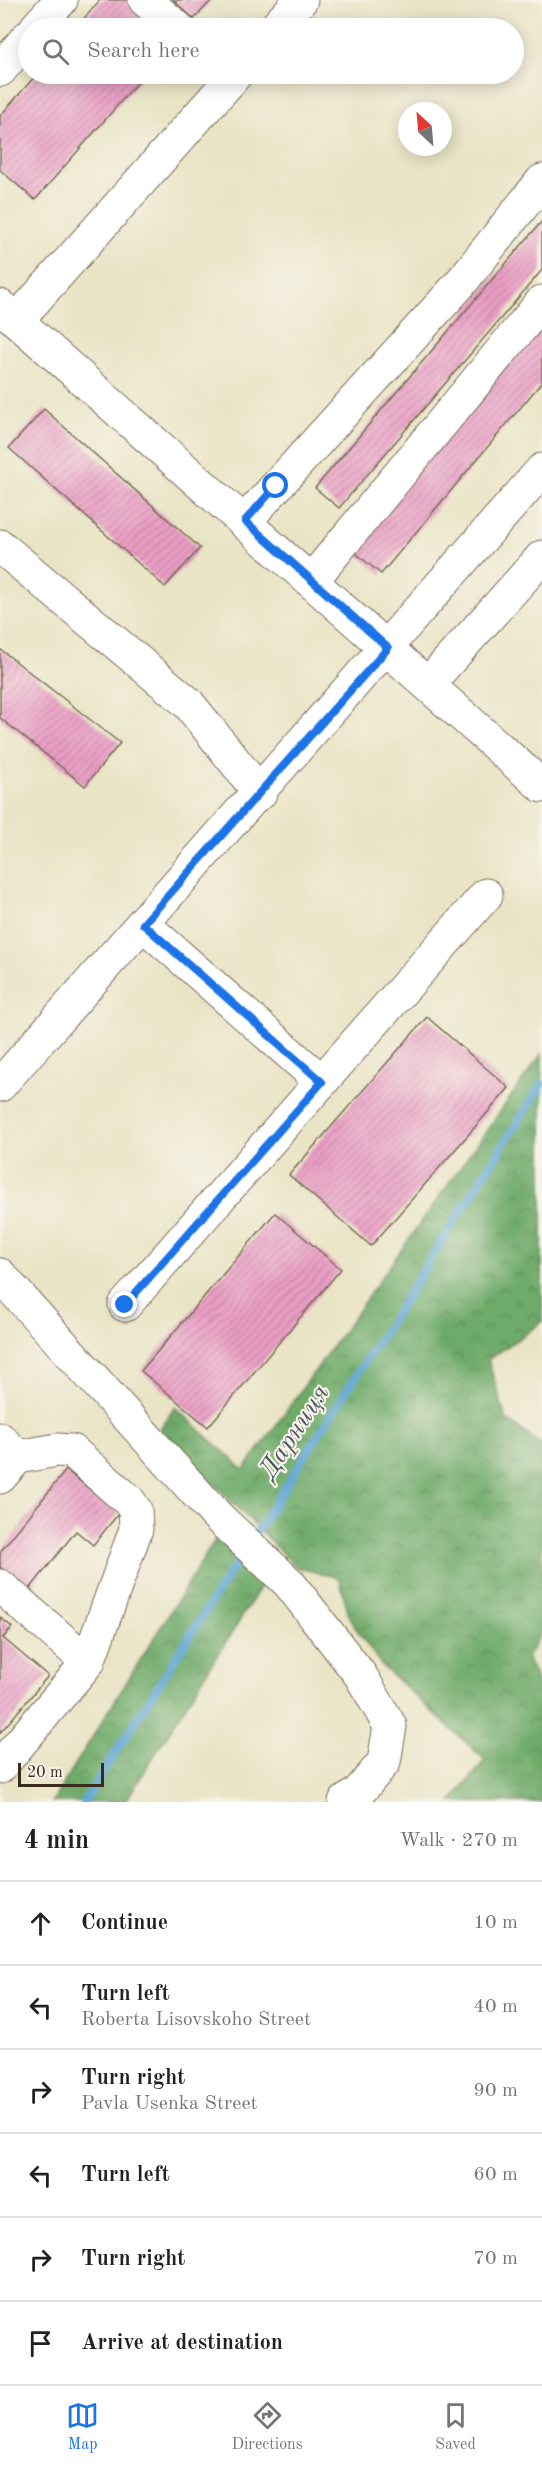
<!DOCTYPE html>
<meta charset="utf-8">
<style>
:root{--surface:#fff;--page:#f2f2f2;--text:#202124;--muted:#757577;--line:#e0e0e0;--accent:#1a73e8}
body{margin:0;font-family:"Old Standard TT",serif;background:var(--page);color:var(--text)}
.compass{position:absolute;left:398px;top:102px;width:54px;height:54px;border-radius:50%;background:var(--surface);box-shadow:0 3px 15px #0003;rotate:334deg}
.scale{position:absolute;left:18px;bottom:15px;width:86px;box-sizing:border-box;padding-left:6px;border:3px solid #3b2a1e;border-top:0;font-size:16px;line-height:21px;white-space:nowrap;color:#3b2a1e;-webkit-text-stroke:4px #f7f3e8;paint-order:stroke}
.stop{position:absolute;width:18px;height:18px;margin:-14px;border:4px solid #1a73e8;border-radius:50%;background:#fff}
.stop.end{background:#1a73e8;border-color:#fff;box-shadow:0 2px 6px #0008}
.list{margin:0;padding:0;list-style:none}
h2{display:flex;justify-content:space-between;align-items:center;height:78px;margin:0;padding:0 24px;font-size:26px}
h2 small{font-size:20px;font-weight:400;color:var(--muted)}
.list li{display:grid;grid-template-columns:39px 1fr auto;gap:18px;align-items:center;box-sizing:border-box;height:84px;padding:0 24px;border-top:2px solid var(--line)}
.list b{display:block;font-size:22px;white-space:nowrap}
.list p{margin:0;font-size:20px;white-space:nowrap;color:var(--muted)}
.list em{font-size:20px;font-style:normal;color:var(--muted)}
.icon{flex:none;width:33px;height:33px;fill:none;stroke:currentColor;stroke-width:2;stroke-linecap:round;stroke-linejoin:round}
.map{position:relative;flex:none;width:542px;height:1802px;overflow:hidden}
.search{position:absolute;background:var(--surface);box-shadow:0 3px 15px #0003;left:18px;right:18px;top:18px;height:66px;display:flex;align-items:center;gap:15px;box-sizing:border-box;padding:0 21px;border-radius:33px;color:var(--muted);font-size:22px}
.sheet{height:582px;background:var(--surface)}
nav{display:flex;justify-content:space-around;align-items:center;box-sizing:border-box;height:84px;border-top:2px solid var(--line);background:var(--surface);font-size:16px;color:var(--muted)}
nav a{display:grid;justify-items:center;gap:3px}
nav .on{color:var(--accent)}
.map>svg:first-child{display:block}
.forest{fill:url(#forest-crowns);stroke:#546a44;stroke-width:1.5}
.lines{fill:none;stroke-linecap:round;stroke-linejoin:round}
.stream{stroke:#5da6d4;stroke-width:8}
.building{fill:url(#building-hatch)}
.minor-casing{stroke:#786b58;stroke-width:35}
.minor{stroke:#fff;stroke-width:33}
.route{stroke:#1a73e8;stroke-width:8}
.labels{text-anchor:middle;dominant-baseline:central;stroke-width:4.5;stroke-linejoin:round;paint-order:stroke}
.water-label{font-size:26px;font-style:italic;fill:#47555e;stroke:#f7f3e8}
</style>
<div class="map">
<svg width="542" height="1802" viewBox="0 0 542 1802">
<defs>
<pattern id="forest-crowns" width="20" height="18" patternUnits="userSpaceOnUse" patternTransform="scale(1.5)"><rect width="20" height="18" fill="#6eaa69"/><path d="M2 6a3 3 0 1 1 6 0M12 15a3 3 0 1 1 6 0" fill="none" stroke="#5c8b56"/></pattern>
<pattern id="building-hatch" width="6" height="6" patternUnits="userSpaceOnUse" patternTransform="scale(1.5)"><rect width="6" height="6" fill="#ea9ec5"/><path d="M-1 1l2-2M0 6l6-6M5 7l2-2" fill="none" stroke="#bf819f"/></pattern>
</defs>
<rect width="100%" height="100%" fill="#f7f3e8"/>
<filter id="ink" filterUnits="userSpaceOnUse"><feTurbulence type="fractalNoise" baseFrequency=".0167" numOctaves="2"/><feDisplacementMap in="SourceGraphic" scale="12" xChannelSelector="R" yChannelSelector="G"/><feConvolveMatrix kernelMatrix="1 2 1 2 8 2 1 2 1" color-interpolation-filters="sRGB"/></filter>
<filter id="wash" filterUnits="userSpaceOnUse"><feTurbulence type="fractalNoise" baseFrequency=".008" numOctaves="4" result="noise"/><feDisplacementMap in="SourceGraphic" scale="24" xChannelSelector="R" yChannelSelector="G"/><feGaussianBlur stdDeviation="1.35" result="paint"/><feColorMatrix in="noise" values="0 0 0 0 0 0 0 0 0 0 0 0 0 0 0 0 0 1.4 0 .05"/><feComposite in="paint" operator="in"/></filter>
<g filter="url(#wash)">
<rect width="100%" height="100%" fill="#e9e4c5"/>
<g class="forest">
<polygon points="542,1053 542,1267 540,1270 542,1273 542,1322 488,1360 506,1419 542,1445 542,1632 527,1657 542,1692 542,1802 451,1802 485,1760 382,1666 350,1620 339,1578 296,1567 160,1429 175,1407 244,1470"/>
<polygon points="218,1535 263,1583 125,1802 52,1802"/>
</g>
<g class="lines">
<g class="stream">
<polyline points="252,1539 542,1084"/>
<polyline points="84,1802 245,1549"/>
</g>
</g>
<g id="blocks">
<g class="building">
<polygon points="100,0 126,0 159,28 76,28"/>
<polygon points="173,0 212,0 194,19"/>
<polygon points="37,74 145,74 35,200 0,170 0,116"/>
<polygon points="542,221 542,270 339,508 315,488"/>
<polygon points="542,323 542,382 381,574 352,550"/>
<polygon points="44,409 200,548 165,587 9,448"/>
<polygon points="0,649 120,743 85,786 0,718"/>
<polygon points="427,1017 509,1088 371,1246 289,1175"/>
<polygon points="275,1213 341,1269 208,1427 141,1371"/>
<polygon points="66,1470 119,1513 93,1545 76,1531 29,1590 0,1567 0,1552"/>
<polygon points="0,1617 12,1627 3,1638 48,1676 0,1733"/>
</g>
</g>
</g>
<g filter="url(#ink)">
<use href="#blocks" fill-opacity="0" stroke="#786b58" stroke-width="1.5"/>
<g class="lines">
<defs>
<g id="minor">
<polyline points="145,0 178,28"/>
<polyline points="36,28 61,0"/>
<polyline points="275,28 301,0"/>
<polyline points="0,70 28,37"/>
<polyline points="0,306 542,786"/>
<polyline points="17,320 236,74"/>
<polyline points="245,521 459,285 542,181"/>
<polyline points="0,546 188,703 260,793"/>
<polyline points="312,580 542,302"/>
<polyline points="428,684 542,557"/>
<polyline points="143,924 322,1082"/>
<polyline points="0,1085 542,470"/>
<polyline points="0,1275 219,1518 289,1583 361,1676 390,1726 384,1762 358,1793 345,1802"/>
<polyline points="125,1305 486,895"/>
<polyline points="0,1439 18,1457 0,1477"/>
<polyline points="18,1457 57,1450 72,1451 129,1501 135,1510 136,1529 88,1662"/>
<polyline points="0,1586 88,1662 0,1767"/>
</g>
</defs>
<use href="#minor" class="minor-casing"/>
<use href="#minor" class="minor"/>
</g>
</g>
<g class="lines" filter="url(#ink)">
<polyline class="route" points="125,1305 322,1082 143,924 388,648 245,521 276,486"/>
</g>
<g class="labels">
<g class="water-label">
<text transform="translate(295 1432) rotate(-57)">Дарниця</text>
</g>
</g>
</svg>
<svg class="compass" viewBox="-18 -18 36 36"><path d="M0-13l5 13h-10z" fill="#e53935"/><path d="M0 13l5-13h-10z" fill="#757577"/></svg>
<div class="scale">20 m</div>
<div class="stop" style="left:276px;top:486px"></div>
<div class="stop end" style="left:125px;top:1305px"></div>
<div class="search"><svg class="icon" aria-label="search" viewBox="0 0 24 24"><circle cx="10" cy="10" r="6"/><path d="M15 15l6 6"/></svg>Search here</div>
</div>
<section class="sheet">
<h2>4 min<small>Walk · 270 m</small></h2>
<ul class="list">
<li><svg class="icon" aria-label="ahead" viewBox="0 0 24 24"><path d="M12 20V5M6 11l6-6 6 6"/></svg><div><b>Continue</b></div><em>10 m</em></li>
<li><svg class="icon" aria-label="left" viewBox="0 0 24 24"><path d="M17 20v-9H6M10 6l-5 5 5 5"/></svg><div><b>Turn left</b><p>Roberta Lisovskoho Street</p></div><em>40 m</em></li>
<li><svg class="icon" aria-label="right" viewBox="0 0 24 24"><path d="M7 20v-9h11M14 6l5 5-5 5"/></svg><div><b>Turn right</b><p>Pavla Usenka Street</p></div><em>90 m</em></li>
<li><svg class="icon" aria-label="left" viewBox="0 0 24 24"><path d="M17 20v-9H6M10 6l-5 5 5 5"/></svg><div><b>Turn left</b></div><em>60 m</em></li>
<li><svg class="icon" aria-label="right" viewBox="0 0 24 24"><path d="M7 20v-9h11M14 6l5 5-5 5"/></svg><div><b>Turn right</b></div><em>70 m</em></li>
<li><svg class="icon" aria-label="arrive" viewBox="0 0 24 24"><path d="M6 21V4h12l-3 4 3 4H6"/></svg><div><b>Arrive at destination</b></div></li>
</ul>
</section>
<nav>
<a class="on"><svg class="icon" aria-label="map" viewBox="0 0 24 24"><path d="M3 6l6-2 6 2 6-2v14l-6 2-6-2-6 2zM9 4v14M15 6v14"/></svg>Map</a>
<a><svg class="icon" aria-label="directions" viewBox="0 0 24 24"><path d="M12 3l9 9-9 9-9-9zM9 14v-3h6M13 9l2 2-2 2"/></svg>Directions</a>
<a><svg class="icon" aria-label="saved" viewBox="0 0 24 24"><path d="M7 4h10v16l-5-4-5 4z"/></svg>Saved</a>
</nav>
